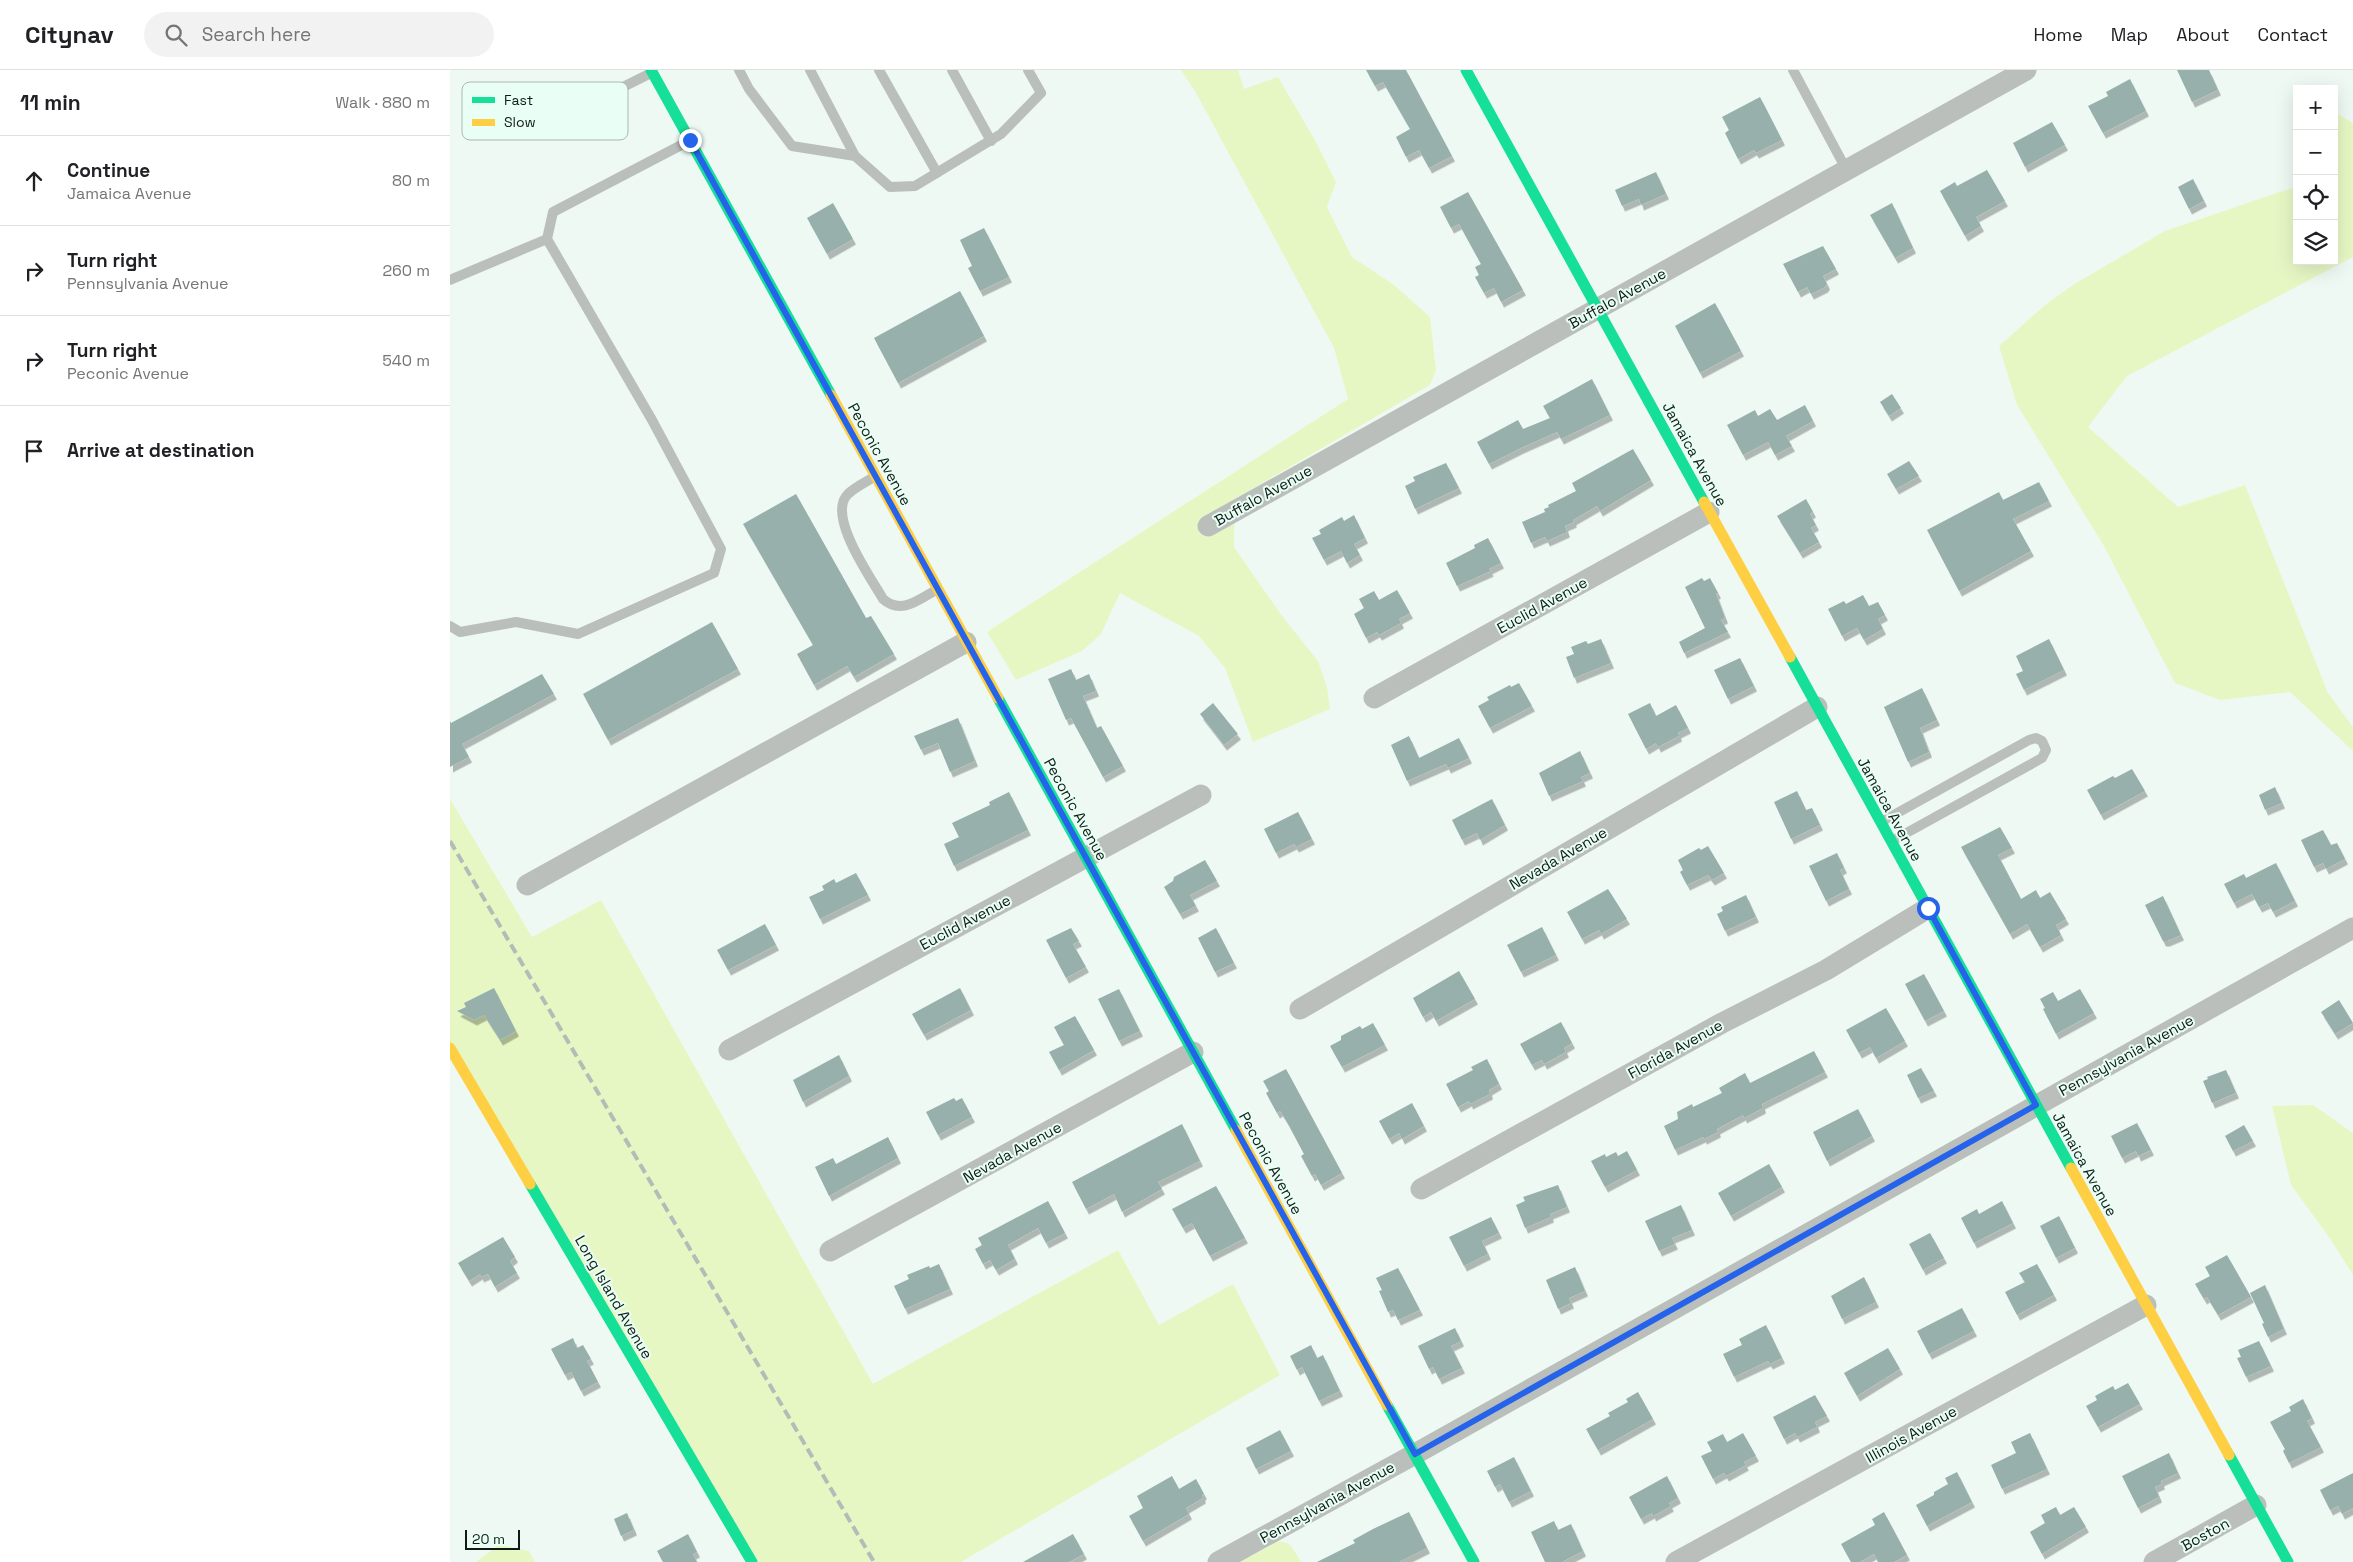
<!DOCTYPE html>
<meta charset="utf-8">
<style>
:root{--surface:#fff;--page:#f2f2f2;--text:#202124;--muted:#757577;--line:#e0e0e0}
body{margin:0;font-family:"Space Grotesk",sans-serif;background:var(--page);color:var(--text)}
.controls{position:absolute;right:15px;top:15px;display:grid;overflow:hidden;border-radius:0px;box-shadow:0 5px 20px #0002}
.controls button{width:45px;height:45px;display:grid;place-items:center;padding:0;border:0;border-bottom:1px solid var(--line);background:var(--surface);color:var(--text);font:25px sans-serif}
.scale{position:absolute;left:15px;bottom:12px;width:55px;box-sizing:border-box;padding-left:5px;border:2px solid #0f1c16;border-top:0;font-size:14px;line-height:18px;white-space:nowrap;color:#0f1c16;-webkit-text-stroke:4px #e9fef4;paint-order:stroke}
.stop{position:absolute;width:15px;height:15px;margin:-11px;border:4px solid #2563eb;border-radius:50%;background:#fff}
.stop.end{background:#2563eb;border-color:#fff;box-shadow:0 1px 5px #0008}
.list{margin:0;padding:0;list-style:none}
h2{display:flex;justify-content:space-between;align-items:center;height:65px;margin:0;padding:0 20px;font-size:21px}
h2 small{font-size:16px;font-weight:400;color:var(--muted)}
.list li{display:grid;grid-template-columns:32px 1fr auto;gap:15px;align-items:center;box-sizing:border-box;height:90px;padding:0 20px;border-top:1px solid var(--line)}
.list b{display:block;font-size:19px;white-space:nowrap}
.list p{margin:0;font-size:16px;white-space:nowrap;color:var(--muted)}
.list em{font-size:16px;font-style:normal;color:var(--muted)}
.icon{flex:none;width:28px;height:28px;fill:none;stroke:currentColor;stroke-width:2;stroke-linecap:round;stroke-linejoin:round}
.map{position:relative;flex:none;width:1903px;height:1492px;overflow:hidden}
header{display:flex;align-items:center;gap:30px;box-sizing:border-box;height:70px;padding:0 25px;background:var(--surface);border-bottom:1px solid var(--line)}
header strong{font-size:24px}
nav{display:flex;gap:28px;margin-inline-start:auto;font-size:18px}
.search{width:350px;height:45px;background:var(--page);display:flex;align-items:center;gap:12px;box-sizing:border-box;padding:0 18px;border-radius:28px;color:var(--muted);font-size:19px}
main{display:flex}
aside{flex:1;background:var(--surface)}
.map>svg:first-child{display:block}
.green{fill:#e7f7c4}
.building{fill:#97b0ac;filter:url(#shadow)}
.lines{fill:none;stroke-linecap:round;stroke-linejoin:round}
.lane{stroke:#bbbfbb;stroke-width:10}
.street{stroke:#bbbfbb;stroke-width:21}
.fast{stroke:#16e098;stroke-width:11}
.slow{stroke:#ffcf43;stroke-width:11}
.rail{stroke:#b4bcb8;stroke-width:4;stroke-dasharray:10 5;stroke-linecap:butt}
.route{stroke:#2563eb;stroke-width:6}
.labels{text-anchor:middle;dominant-baseline:central;stroke-width:4;stroke-linejoin:round;paint-order:stroke}
.street-label{font-size:15px;fill:#0f1c16;stroke:#e9fef4}
.key{fill:#e9fef4;stroke:#a8bab1;stroke-width:1}
.key-label{font-size:14px;fill:#0f1c16}
</style>
<header>
<strong>Citynav</strong>
<div class="search"><svg class="icon" aria-label="search" viewBox="0 0 24 24"><circle cx="10" cy="10" r="6"/><path d="M15 15l6 6"/></svg>Search here</div>
<nav><a>Home</a><a>Map</a><a>About</a><a>Contact</a></nav>
</header>
<main>
<aside>
<h2>11 min<small>Walk · 880 m</small></h2>
<ul class="list">
<li><svg class="icon" aria-label="ahead" viewBox="0 0 24 24"><path d="M12 20V5M6 11l6-6 6 6"/></svg><div><b>Continue</b><p>Jamaica Avenue</p></div><em>80 m</em></li>
<li><svg class="icon" aria-label="right" viewBox="0 0 24 24"><path d="M7 20v-9h11M14 6l5 5-5 5"/></svg><div><b>Turn right</b><p>Pennsylvania Avenue</p></div><em>260 m</em></li>
<li><svg class="icon" aria-label="right" viewBox="0 0 24 24"><path d="M7 20v-9h11M14 6l5 5-5 5"/></svg><div><b>Turn right</b><p>Peconic Avenue</p></div><em>540 m</em></li>
<li><svg class="icon" aria-label="arrive" viewBox="0 0 24 24"><path d="M6 21V4h12l-3 4 3 4H6"/></svg><div><b>Arrive at destination</b></div></li>
</ul>
</aside>
<div class="map">
<svg width="1903" height="1492" viewBox="0 0 1903 1492">
<defs>
<filter id="shadow"><feDropShadow dx="3" dy="5.5" stdDeviation="0" flood-color="#0004"/></filter>
</defs>
<rect width="100%" height="100%" fill="#eef9f4"/>
<g class="green">
<polygon points="731,0 788,0 794,19 828,7 866,72 886,112 877,137 902,187 944,215 980,247 986,300 980,315 785,429 784,477 832,546 868,591 877,617 880,639 803,672 775,598 749,566 670,523 651,564 632,581 566,610 537,562 898,329 884,278 745,21"/>
<polygon points="1884,42 1903,53 1903,187 1677,306 1638,357 1728,437 1795,415 1878,623 1903,657 1903,681 1840,622 1770,630 1725,613 1654,476 1567,335 1549,276 1595,235 1626,213 1715,161 1845,117 1847,113 1847,191 1884,191"/>
<polygon points="0,729 82,867 151,830 423,1314 668,1180 709,1255 783,1214 830,1305 511,1492 303,1492 0,978"/>
<polygon points="1863,1035 1903,1063 1903,1205 1881,1170 1841,1115 1822,1036"/>
<polygon points="829,1471 840,1474 851,1492 790,1492"/>
<polygon points="49,1475 79,1481 85,1492 26,1492"/>
</g>
<g class="building">
<polygon points="916,0 956,0 1002,86 979,98 969,80 956,87 946,67 960,59 933,12 925,16"/>
<polygon points="1727,0 1759,0 1768,20 1742,32"/>
<polygon points="1680,9 1696,41 1653,63 1638,36 1658,26 1656,22"/>
<polygon points="1310,27 1332,70 1306,83 1304,80 1288,89 1275,63 1279,60 1272,47"/>
<polygon points="1602,52 1615,75 1575,97 1563,73"/>
<polygon points="1537,100 1555,131 1526,147 1531,156 1515,166 1490,121 1505,112 1507,116"/>
<polygon points="1206,102 1216,124 1191,135 1189,129 1172,136 1165,120"/>
<polygon points="1743,109 1754,131 1739,139 1728,117"/>
<polygon points="1018,122 1073,220 1051,232 1044,218 1034,223 1025,207 1029,205 1025,197 1031,194 1009,154 1001,158 990,137"/>
<polygon points="383,133 403,169 377,184 357,148"/>
<polygon points="1442,133 1463,178 1445,188 1420,145"/>
<polygon points="534,158 559,207 530,221 518,198 522,196 510,170"/>
<polygon points="1373,176 1386,199 1373,206 1377,214 1375,217 1361,224 1357,217 1348,222 1333,194"/>
<polygon points="510,221 534,266 448,313 424,268"/>
<polygon points="1265,233 1291,281 1250,303 1225,256"/>
<polygon points="1142,309 1160,345 1111,369 1107,362 1071,378 1039,394 1027,372 1068,350 1073,359 1100,348 1093,336"/>
<polygon points="1442,324 1451,338 1439,346 1430,332"/>
<polygon points="1355,335 1363,351 1336,366 1342,376 1325,385 1318,372 1293,385 1277,355 1305,340 1308,346 1320,339 1327,350"/>
<polygon points="1183,379 1201,410 1150,441 1147,436 1123,450 1124,452 1115,456 1117,462 1097,471 1095,467 1081,473 1072,452 1095,442 1094,439 1099,437 1098,435 1126,421 1122,413"/>
<polygon points="1459,391 1469,406 1446,419 1437,404"/>
<polygon points="996,393 1009,418 965,439 955,416 965,411 963,407"/>
<polygon points="1589,412 1599,431 1563,449 1581,481 1509,521 1477,460 1549,422 1553,430"/>
<polygon points="346,424 416,548 421,546 444,584 404,607 397,596 364,615 347,584 363,575 293,454"/>
<polygon points="1356,429 1363,442 1360,444 1366,455 1361,458 1369,472 1350,483 1327,446"/>
<polygon points="904,445 915,468 904,474 910,485 897,493 891,481 874,490 862,468 871,464 869,460 892,447 894,451"/>
<polygon points="1038,468 1051,493 1039,499 1041,501 1007,516 996,493 1025,478 1024,475"/>
<polygon points="1252,508 1254,511 1260,508 1268,523 1266,524 1275,548 1271,550 1278,562 1234,583 1229,572 1255,558 1235,517"/>
<polygon points="947,520 960,543 949,549 951,553 929,565 927,562 916,568 904,544 914,538 909,529 924,521 929,530"/>
<polygon points="1413,525 1419,536 1428,532 1435,545 1428,549 1433,559 1414,570 1407,558 1392,566 1378,539 1394,531 1396,534"/>
<polygon points="262,552 288,599 158,670 133,624"/>
<polygon points="1151,569 1161,593 1124,608 1116,587 1124,584 1121,577 1136,571 1138,574"/>
<polygon points="1599,569 1614,600 1574,620 1566,604 1573,601 1566,586"/>
<polygon points="1290,588 1304,616 1278,629 1264,600"/>
<polygon points="621,599 626,610 639,604 646,621 633,626 647,658 651,656 673,696 653,707 621,648 616,650 598,609"/>
<polygon points="92,604 104,624 12,674 19,687 0,697 0,651 1,653"/>
<polygon points="1069,613 1082,636 1040,658 1028,636 1039,630 1037,627 1060,615 1061,617"/>
<polygon points="1472,618 1487,650 1470,658 1479,682 1458,692 1434,637"/>
<polygon points="763,633 788,664 774,675 750,644"/>
<polygon points="1200,633 1206,646 1226,635 1238,658 1228,663 1229,666 1208,677 1206,673 1196,679 1178,644"/>
<polygon points="508,648 525,691 500,702 488,673 471,680 464,666"/>
<polygon points="959,666 969,688 1009,668 1019,688 998,698 996,694 957,711 941,675"/>
<polygon points="1130,681 1140,703 1131,707 1133,711 1099,726 1089,703"/>
<polygon points="1682,699 1695,721 1651,745 1637,720 1663,706 1665,708"/>
<polygon points="1825,717 1832,733 1815,740 1809,725"/>
<polygon points="1347,721 1356,740 1362,738 1370,755 1341,769 1324,732"/>
<polygon points="559,722 578,760 504,796 494,774 509,767 502,753 540,735 539,732"/>
<polygon points="1042,729 1055,755 1030,770 1027,763 1012,770 1002,750"/>
<polygon points="848,742 862,769 846,777 844,774 826,783 814,759"/>
<polygon points="1550,757 1562,778 1548,785 1571,829 1586,820 1590,828 1600,822 1616,849 1606,855 1611,865 1590,877 1577,854 1560,864 1511,777"/>
<polygon points="1873,760 1881,775 1887,773 1895,789 1876,799 1873,793 1864,797 1851,770"/>
<polygon points="1258,776 1274,803 1262,810 1258,805 1237,815 1230,802 1233,800 1228,790 1249,778 1251,780"/>
<polygon points="1387,783 1394,798 1390,800 1399,819 1376,831 1359,796"/>
<polygon points="755,790 767,811 740,825 746,836 730,844 714,817 723,811 724,807"/>
<polygon points="1826,793 1845,831 1823,842 1818,833 1809,837 1802,824 1784,833 1774,814 1794,804 1796,808"/>
<polygon points="406,803 418,825 370,849 359,827 374,820 372,816 384,809 386,813"/>
<polygon points="1158,819 1177,849 1151,864 1149,860 1132,869 1117,842"/>
<polygon points="1296,825 1306,847 1275,861 1267,844 1273,841 1271,837"/>
<polygon points="1713,826 1731,865 1717,871 1713,871 1695,835"/>
<polygon points="315,854 326,875 278,900 267,880"/>
<polygon points="1092,857 1106,885 1071,902 1057,875"/>
<polygon points="621,858 629,871 623,874 636,897 616,908 596,870"/>
<polygon points="766,858 784,893 765,902 748,868"/>
<polygon points="1009,901 1025,929 986,951 981,942 973,947 963,928"/>
<polygon points="1474,904 1494,941 1475,951 1455,914"/>
<polygon points="44,918 66,961 50,970 34,945 24,950 7,941 16,937 14,933"/>
<polygon points="510,918 521,940 474,965 462,944"/>
<polygon points="669,919 690,961 669,971 648,929"/>
<polygon points="1630,919 1644,943 1606,964 1593,939 1595,938 1590,929 1603,922 1608,931"/>
<polygon points="1889,930 1903,953 1885,964 1871,942"/>
<polygon points="1436,938 1455,971 1426,988 1420,977 1409,983 1396,960"/>
<polygon points="625,946 644,980 609,1000 599,982 614,975 604,957"/>
<polygon points="1111,952 1122,973 1114,978 1116,982 1094,994 1092,990 1082,995 1070,974"/>
<polygon points="923,953 935,975 892,997 880,976 891,970 891,966 910,956 912,959"/>
<polygon points="1364,981 1375,1002 1312,1034 1313,1038 1294,1048 1293,1045 1267,1059 1268,1062 1254,1069 1253,1067 1225,1080 1214,1056 1228,1049 1227,1042 1242,1034 1243,1037 1272,1023 1269,1018 1295,1003 1300,1013"/>
<polygon points="389,985 399,1006 353,1032 343,1010"/>
<polygon points="1037,989 1049,1014 1039,1020 1040,1024 1020,1034 1019,1031 1008,1037 996,1014 1023,1000 1021,997"/>
<polygon points="1471,998 1484,1021 1468,1028 1457,1005"/>
<polygon points="836,999 892,1103 871,1115 865,1104 862,1106 851,1086 854,1084 837,1052 830,1041 827,1043 816,1023 819,1021 813,1011"/>
<polygon points="1776,1000 1786,1023 1762,1033 1753,1011 1758,1009 1757,1007"/>
<polygon points="504,1028 506,1031 512,1028 522,1047 488,1065 476,1042"/>
<polygon points="962,1033 974,1056 952,1069 949,1063 939,1069 929,1051"/>
<polygon points="1408,1039 1422,1066 1377,1091 1363,1062"/>
<polygon points="1687,1053 1701,1080 1688,1086 1686,1081 1672,1088 1661,1066"/>
<polygon points="732,1054 750,1091 708,1112 712,1119 672,1142 664,1124 636,1139 622,1112"/>
<polygon points="1794,1055 1803,1071 1783,1081 1775,1066"/>
<polygon points="438,1067 448,1088 379,1126 365,1097 383,1088 386,1094"/>
<polygon points="1177,1081 1187,1100 1155,1117 1141,1091 1155,1084 1156,1087 1166,1082 1168,1086"/>
<polygon points="1319,1094 1332,1117 1281,1146 1268,1123"/>
<polygon points="1108,1115 1117,1137 1100,1144 1101,1147 1075,1158 1066,1135 1075,1131 1073,1127"/>
<polygon points="766,1116 795,1168 760,1186 742,1153 733,1158 722,1139"/>
<polygon points="598,1131 615,1163 596,1173 588,1158 558,1175 565,1189 546,1200 540,1190 533,1194 525,1179 532,1175 528,1168"/>
<polygon points="1552,1131 1563,1153 1524,1173 1511,1148 1527,1139 1529,1144"/>
<polygon points="1231,1135 1242,1160 1222,1168 1225,1174 1209,1181 1195,1151"/>
<polygon points="1609,1146 1625,1178 1606,1188 1590,1156"/>
<polygon points="1041,1147 1049,1163 1032,1171 1038,1184 1014,1196 999,1167"/>
<polygon points="1480,1163 1494,1188 1473,1200 1459,1174"/>
<polygon points="53,1167 65,1187 60,1191 67,1203 45,1217 38,1204 31,1207 30,1204 19,1211 8,1193"/>
<polygon points="1777,1185 1801,1227 1768,1245 1757,1227 1754,1229 1745,1214 1760,1206 1755,1197"/>
<polygon points="489,1194 500,1219 455,1239 444,1216 459,1209 457,1205 479,1196 480,1198"/>
<polygon points="1587,1194 1604,1225 1567,1245 1555,1222 1575,1212 1569,1203"/>
<polygon points="1125,1197 1135,1221 1119,1228 1121,1233 1108,1239 1096,1210"/>
<polygon points="948,1198 970,1240 948,1250 943,1240 938,1242 929,1221 932,1220 926,1208"/>
<polygon points="1414,1207 1426,1232 1392,1249 1381,1226"/>
<polygon points="1815,1215 1834,1259 1818,1267 1812,1254 1814,1253 1800,1223"/>
<polygon points="1512,1238 1524,1261 1479,1284 1467,1261"/>
<polygon points="1316,1255 1332,1288 1320,1294 1318,1291 1284,1307 1273,1284 1292,1275 1289,1269"/>
<polygon points="1005,1258 1011,1271 1001,1276 1012,1298 989,1309 983,1297 979,1299 968,1276"/>
<polygon points="123,1268 127,1278 133,1275 141,1289 137,1291 148,1312 131,1321 121,1302 115,1305 101,1279"/>
<polygon points="1809,1271 1821,1296 1796,1307 1787,1288 1791,1287 1788,1280"/>
<polygon points="861,1275 867,1288 873,1285 890,1321 869,1331 852,1297 847,1300 840,1286"/>
<polygon points="1438,1278 1450,1299 1407,1326 1394,1303"/>
<polygon points="1678,1313 1690,1334 1648,1357 1636,1336 1647,1330 1645,1326 1663,1316 1665,1320"/>
<polygon points="1188,1322 1203,1349 1148,1380 1136,1359 1160,1346 1158,1343 1178,1332 1176,1329"/>
<polygon points="1365,1325 1377,1346 1365,1352 1367,1357 1347,1367 1345,1363 1334,1369 1323,1347"/>
<polygon points="1853,1329 1862,1348 1857,1351 1871,1377 1839,1393 1833,1381 1835,1379 1820,1352 1841,1341 1839,1337"/>
<polygon points="830,1360 841,1381 806,1399 796,1378"/>
<polygon points="1293,1363 1306,1386 1294,1392 1296,1395 1276,1406 1274,1403 1263,1409 1251,1386 1262,1381 1257,1372 1273,1364 1277,1372"/>
<polygon points="1580,1363 1597,1399 1552,1419 1541,1395 1566,1383 1561,1372"/>
<polygon points="1719,1383 1728,1403 1711,1411 1712,1414 1705,1417 1709,1427 1688,1438 1672,1406"/>
<polygon points="1064,1387 1081,1421 1059,1432 1050,1414 1045,1417 1037,1401"/>
<polygon points="1507,1402 1522,1432 1477,1456 1466,1435 1484,1425 1484,1422 1498,1414 1495,1408"/>
<polygon points="1903,1403 1903,1438 1892,1444 1888,1436 1880,1440 1870,1420"/>
<polygon points="722,1406 729,1419 746,1409 754,1424 752,1425 753,1428 736,1438 739,1444 693,1471 679,1446 693,1438 687,1426"/>
<polygon points="1217,1406 1228,1428 1219,1433 1221,1436 1203,1446 1202,1443 1191,1449 1179,1427"/>
<polygon points="1606,1437 1610,1445 1624,1437 1636,1457 1592,1484 1580,1462 1595,1453 1591,1445"/>
<polygon points="959,1442 977,1478 949,1492 867,1492 905,1473 903,1470 923,1459"/>
<polygon points="1434,1442 1457,1485 1444,1492 1428,1492 1424,1484 1410,1492 1401,1492 1391,1474 1425,1455 1422,1449"/>
<polygon points="177,1443 184,1460 171,1466 164,1449"/>
<polygon points="1104,1451 1108,1460 1121,1454 1133,1481 1112,1492 1095,1492 1081,1462"/>
<polygon points="238,1464 247,1482 243,1484 247,1492 213,1492 207,1481"/>
<polygon points="623,1464 634,1484 619,1492 573,1492"/>
</g>
<g class="lines">
<g class="lane">
<polyline points="289,0 299,19 342,76 405,86 440,117 465,116 551,64 591,23 578,0"/>
<polyline points="360,0 405,86"/>
<polyline points="429,0 487,103"/>
<polyline points="502,0 541,71"/>
<polyline points="1343,0 1396,99"/>
<polyline points="103,48 145,31 201,3"/>
<polyline points="0,210 97,169"/>
<path d="M424 407C416 412 405 417 398 424 376 445 421 508 433 529 451 545 468 530 486 520"/>
<polyline points="0,556 10,562 66,552 128,564 264,503 271,479 202,350 97,169 103,142 239,71"/>
<polyline points="1431,752 1579,670 1586,668 1592,671 1596,680 1592,688 1442,771"/>
</g>
<g class="street">
<polyline points="758,456 1576,0"/>
<polyline points="924,628 1259,442"/>
<polyline points="77,815 516,572"/>
<polyline points="850,939 1367,637"/>
<polyline points="279,980 751,725"/>
<polyline points="971,1119 1272,953 1376,900 1478,838"/>
<polyline points="380,1181 743,982"/>
<polyline points="768,1492 965,1384 1903,858"/>
<polyline points="1226,1492 1696,1235"/>
<polyline points="1704,1492 1806,1435"/>
</g>
<g class="fast">
<polyline points="201,0 381,325"/>
<polyline points="1016,0 1254,432"/>
<polyline points="1340,587 1621,1098"/>
<polyline points="548,628 786,1060"/>
<polyline points="80,1114 302,1492"/>
<polyline points="937,1335 1024,1492"/>
<polyline points="1779,1385 1838,1492"/>
</g>
<g class="slow">
<polyline points="381,325 548,628"/>
<polyline points="1254,432 1340,587"/>
<polyline points="0,978 80,1114"/>
<polyline points="786,1060 937,1335"/>
<polyline points="1621,1098 1779,1385"/>
</g>
<polyline class="rail" points="0,771 424,1492"/>
</g>
<g class="lines">
<polyline class="route" points="240,70 965,1384 1586,1035 1478,838"/>
</g>
<g class="labels">
<g class="street-label">
<text transform="translate(1167 228) rotate(-29)">Buffalo Avenue</text>
<text transform="translate(430 384) rotate(61)">Peconic Avenue</text>
<text transform="translate(1245 384) rotate(61)">Jamaica Avenue</text>
<text transform="translate(813 425) rotate(-29)">Buffalo Avenue</text>
<text transform="translate(1092 535) rotate(-29)">Euclid Avenue</text>
<text transform="translate(626 739) rotate(61)">Peconic Avenue</text>
<text transform="translate(1440 739) rotate(61)">Jamaica Avenue</text>
<text transform="translate(1108 788) rotate(-30)">Nevada Avenue</text>
<text transform="translate(515 852) rotate(-28)">Euclid Avenue</text>
<text transform="translate(1225 979) rotate(-29)">Florida Avenue</text>
<text transform="translate(1676 985) rotate(-29)">Pennsylvania Avenue</text>
<text transform="translate(562 1082) rotate(-29)">Nevada Avenue</text>
<text transform="translate(821 1093) rotate(61)">Peconic Avenue</text>
<text transform="translate(1635 1094) rotate(61)">Jamaica Avenue</text>
<text transform="translate(164 1227) rotate(60)">Long Island Avenue</text>
<text transform="translate(1461 1364) rotate(-29)">Illinois Avenue</text>
<text transform="translate(877 1432) rotate(-29)">Pennsylvania Avenue</text>
<text transform="translate(1755 1464) rotate(-29)">Boston</text>
</g>
</g>
<rect x="12" y="12" width="166" height="58" rx="8" class="key"/>
<rect x="22" y="27" width="23" height="6" fill="#16e098"/>
<rect x="22" y="49" width="23" height="7" fill="#ffcf43"/>
<g class="key-label">
<text x="54" y="35">Fast</text>
<text x="54" y="57">Slow</text>
</g>
</svg>
<div class="controls">
<button>+</button>
<button>−</button>
<button><svg class="icon" aria-label="locate" viewBox="0 0 24 24"><circle cx="12" cy="12" r="6"/><path d="M12 2v4M12 18v4M2 12h4M18 12h4"/></svg></button>
<button><svg class="icon" aria-label="layers" viewBox="0 0 24 24"><path d="M12 4l9 5-9 5-9-5zM3 14l9 5 9-5"/></svg></button>
</div>
<div class="scale">20 m</div>
<div class="stop" style="left:1478px;top:838px"></div>
<div class="stop end" style="left:240px;top:70px"></div>
</div>
</main>
